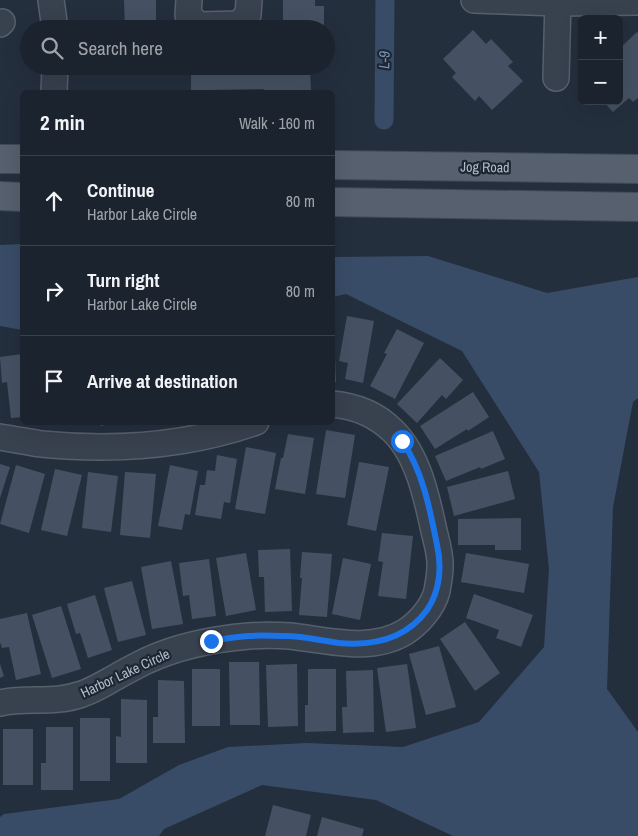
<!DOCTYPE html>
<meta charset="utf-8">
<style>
:root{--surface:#1b232e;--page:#282f3a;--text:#f1f3f6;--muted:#a0a4aa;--line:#39404a}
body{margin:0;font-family:"Archivo Narrow",sans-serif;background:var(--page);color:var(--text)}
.controls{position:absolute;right:15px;top:15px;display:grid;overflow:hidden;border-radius:8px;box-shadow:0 5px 20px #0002}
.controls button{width:45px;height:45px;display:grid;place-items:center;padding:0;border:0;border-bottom:1px solid var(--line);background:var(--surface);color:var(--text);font:25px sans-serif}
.stop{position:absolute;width:15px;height:15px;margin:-11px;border:4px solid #1a73e8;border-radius:50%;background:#fff}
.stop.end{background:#1a73e8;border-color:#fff;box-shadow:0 1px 5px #0008}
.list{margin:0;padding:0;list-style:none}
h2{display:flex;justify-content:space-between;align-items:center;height:65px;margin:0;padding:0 20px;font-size:21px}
h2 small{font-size:16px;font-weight:400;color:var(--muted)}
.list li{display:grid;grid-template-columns:32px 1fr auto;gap:15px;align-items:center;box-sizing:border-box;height:90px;padding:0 20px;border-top:1px solid var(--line)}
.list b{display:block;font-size:19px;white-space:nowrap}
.list p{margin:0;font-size:16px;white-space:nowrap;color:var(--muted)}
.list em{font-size:16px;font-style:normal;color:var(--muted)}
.icon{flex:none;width:28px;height:28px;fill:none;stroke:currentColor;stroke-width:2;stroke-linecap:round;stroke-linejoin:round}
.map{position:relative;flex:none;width:638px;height:836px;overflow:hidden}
.search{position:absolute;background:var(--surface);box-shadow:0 5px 20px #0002;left:20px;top:20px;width:315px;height:55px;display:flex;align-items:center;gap:12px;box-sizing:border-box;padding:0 18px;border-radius:28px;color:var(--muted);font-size:19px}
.panel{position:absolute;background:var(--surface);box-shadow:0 5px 20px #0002;left:20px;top:90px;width:315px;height:335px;border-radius:8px}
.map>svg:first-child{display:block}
.water{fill:#394c67}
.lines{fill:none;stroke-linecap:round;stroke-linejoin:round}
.canal{stroke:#394c67;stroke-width:19}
.building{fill:#455162}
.minor-casing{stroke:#565f6c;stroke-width:28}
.major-casing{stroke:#414a57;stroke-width:30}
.minor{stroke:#38414e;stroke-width:25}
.major{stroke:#56606e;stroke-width:28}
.route{stroke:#1a73e8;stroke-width:6}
.labels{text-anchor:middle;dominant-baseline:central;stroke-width:4.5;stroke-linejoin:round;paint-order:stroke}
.street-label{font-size:14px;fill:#b4bcc9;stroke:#1d2633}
.water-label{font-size:15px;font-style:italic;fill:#7c92b1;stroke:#1d2633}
</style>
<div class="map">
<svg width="638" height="836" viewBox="0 0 638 836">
<rect width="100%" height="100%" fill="#242f3e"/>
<g class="water">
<polygon points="22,244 22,330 0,326 0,245"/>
<polygon points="428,256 547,293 638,277 638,398 633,402 613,507 607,689 638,732 638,836 453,836 376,800 262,785 164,829 159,836 0,836 0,817 4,814 119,799 179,765 228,747 306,743 403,747 479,722 544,647 549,569 539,472 462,351 346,294 333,297 333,257"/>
</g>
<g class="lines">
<polyline class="canal" points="384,120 385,0"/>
</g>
<g class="building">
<polygon points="124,0 156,0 156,29 125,29"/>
<polygon points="283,0 315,0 315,6 324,6 324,25 283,25"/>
<polygon points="473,30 486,44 491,39 513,62 508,66 523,81 492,110 479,96 475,101 452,77 456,73 443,59"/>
<polygon points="637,32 638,33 638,98 633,102 629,98 613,112 603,101 619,101 619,45 621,47"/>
<polygon points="191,66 310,66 311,92 264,92 264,89 210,90 210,92 191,92"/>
<polygon points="347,316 374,321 363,383 345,379 348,363 339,361"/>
<polygon points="397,329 424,343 395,399 370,386 387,354 384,353"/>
<polygon points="332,330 334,330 336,382 332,383"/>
<polygon points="22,354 22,417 11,418 7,382 2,383 0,357"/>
<polygon points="440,358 463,380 446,399 442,395 417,423 397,404"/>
<polygon points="473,392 489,417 468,431 467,429 435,449 420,426"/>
<polygon points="100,422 112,422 112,423 101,426"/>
<polygon points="326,430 355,435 345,498 316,494"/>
<polygon points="493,431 505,459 481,469 480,467 446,481 435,456"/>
<polygon points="288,434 314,438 305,494 275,489 281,458 283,458"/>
<polygon points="246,447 276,453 265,514 235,509"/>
<polygon points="217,455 237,459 230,503 224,502 221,519 195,515 200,485 205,485 207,470 215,471"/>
<polygon points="359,462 389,467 376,531 347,525"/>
<polygon points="0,464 10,467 0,498"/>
<polygon points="16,465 45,474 29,533 0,524"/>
<polygon points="170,465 198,471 190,515 185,514 182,530 158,526"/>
<polygon points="55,469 82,475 67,536 41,530"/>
<polygon points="508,471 515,499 454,516 447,487"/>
<polygon points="88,472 118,476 111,532 82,528"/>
<polygon points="125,472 156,474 150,538 120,535"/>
<polygon points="521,518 521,550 495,550 495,545 458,545 458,519"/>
<polygon points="382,533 413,536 406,599 378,596 383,562 378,561"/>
<polygon points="290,549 292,611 265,612 264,577 259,577 258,550"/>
<polygon points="302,552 332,554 327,617 299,615 302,578 300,578"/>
<polygon points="246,553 256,610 226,616 216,558"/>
<polygon points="466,553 529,564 524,593 461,582"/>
<polygon points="343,558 371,564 360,620 332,614"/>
<polygon points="209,559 216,616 192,619 189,595 183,596 179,563"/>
<polygon points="171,561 183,624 152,629 141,567"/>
<polygon points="132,581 146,635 118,642 104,588"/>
<polygon points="474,594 533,615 521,647 496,638 499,630 466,618"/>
<polygon points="95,595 112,650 88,658 80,633 76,634 67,604"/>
<polygon points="61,606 81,669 52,678 32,615"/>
<polygon points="27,613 41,674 16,680 9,647 2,648 0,642 0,619"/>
<polygon points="465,622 500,673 475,691 440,639"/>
<polygon points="439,646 456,707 426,715 409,654"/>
<polygon points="229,662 259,662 260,725 230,725"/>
<polygon points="0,664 4,676 0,678"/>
<polygon points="297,664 298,726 268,727 266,665"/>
<polygon points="407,664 416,728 386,732 377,668"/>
<rect x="192" y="669" width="28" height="57"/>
<polygon points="308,669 336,669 336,731 305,732 305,705 308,705"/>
<polygon points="373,670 374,732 343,733 342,707 347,707 346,671"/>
<polygon points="158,680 184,681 185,743 153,743 153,717 158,717"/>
<polygon points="121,699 147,700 147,763 116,763 116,736 121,737"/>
<rect x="80" y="718" width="30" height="63"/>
<polygon points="46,727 73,727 73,790 41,790 41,763 46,763"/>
<rect x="3" y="729" width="30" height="56"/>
<polygon points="273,805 311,815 306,836 265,836"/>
<polygon points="322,817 364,829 362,836 317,836"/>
</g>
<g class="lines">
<defs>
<g id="minor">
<polyline points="51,0 55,29"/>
<polyline points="189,0 188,15 199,25 238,24 248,15 249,0"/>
<polyline points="474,0 558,3 638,2"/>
<polyline points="0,24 2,22"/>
<polyline points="556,78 558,0"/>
<polyline points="54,92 55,66"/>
<path d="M0 437C14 439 28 442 41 444 113 451 188 446 256 422"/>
<path d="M0 703C27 697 55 704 82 694 94 690 105 683 116 677 126 671 136 666 146 661 178 646 214 639 249 636 262 635 277 635 290 636 327 640 371 653 405 632 419 623 433 607 437 591 438 584 440 575 440 568 441 556 437 543 434 531 427 498 418 455 393 431 377 415 355 406 332 404"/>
</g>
<g id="major">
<polyline points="0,159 22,159"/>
<polyline points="332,165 638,169"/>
<polyline points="0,196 22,197"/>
<polyline points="332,202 638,207"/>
</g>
</defs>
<use href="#minor" class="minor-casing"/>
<use href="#major" class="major-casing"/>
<use href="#minor" class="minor"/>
<use href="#major" class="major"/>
</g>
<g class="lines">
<path class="route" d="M211 641C223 639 236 637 248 636 261 635 274 636 286 636 304 636 322 641 339 643 373 646 406 639 427 610 440 591 442 567 437 545 430 510 423 471 402 441"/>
</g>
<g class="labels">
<g class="street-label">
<text transform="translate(485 167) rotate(1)">Jog Road</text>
<text transform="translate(125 673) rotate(-25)">Harbor Lake Circle</text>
</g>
<g class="water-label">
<text transform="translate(384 60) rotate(-89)">L-9</text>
</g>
</g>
</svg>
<div class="controls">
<button>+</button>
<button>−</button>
</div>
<div class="stop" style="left:402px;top:441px"></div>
<div class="stop end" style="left:211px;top:641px"></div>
<div class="search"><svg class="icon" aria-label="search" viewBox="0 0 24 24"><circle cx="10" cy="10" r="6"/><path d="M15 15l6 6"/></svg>Search here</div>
<section class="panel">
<h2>2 min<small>Walk · 160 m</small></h2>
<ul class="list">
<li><svg class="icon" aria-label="ahead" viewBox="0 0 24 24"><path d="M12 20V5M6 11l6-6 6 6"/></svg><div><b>Continue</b><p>Harbor Lake Circle</p></div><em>80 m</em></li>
<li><svg class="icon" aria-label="right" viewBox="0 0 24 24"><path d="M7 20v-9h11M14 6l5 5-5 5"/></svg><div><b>Turn right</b><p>Harbor Lake Circle</p></div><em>80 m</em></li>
<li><svg class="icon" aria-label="arrive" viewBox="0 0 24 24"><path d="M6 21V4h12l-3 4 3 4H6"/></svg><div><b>Arrive at destination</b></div></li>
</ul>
</section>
</div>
